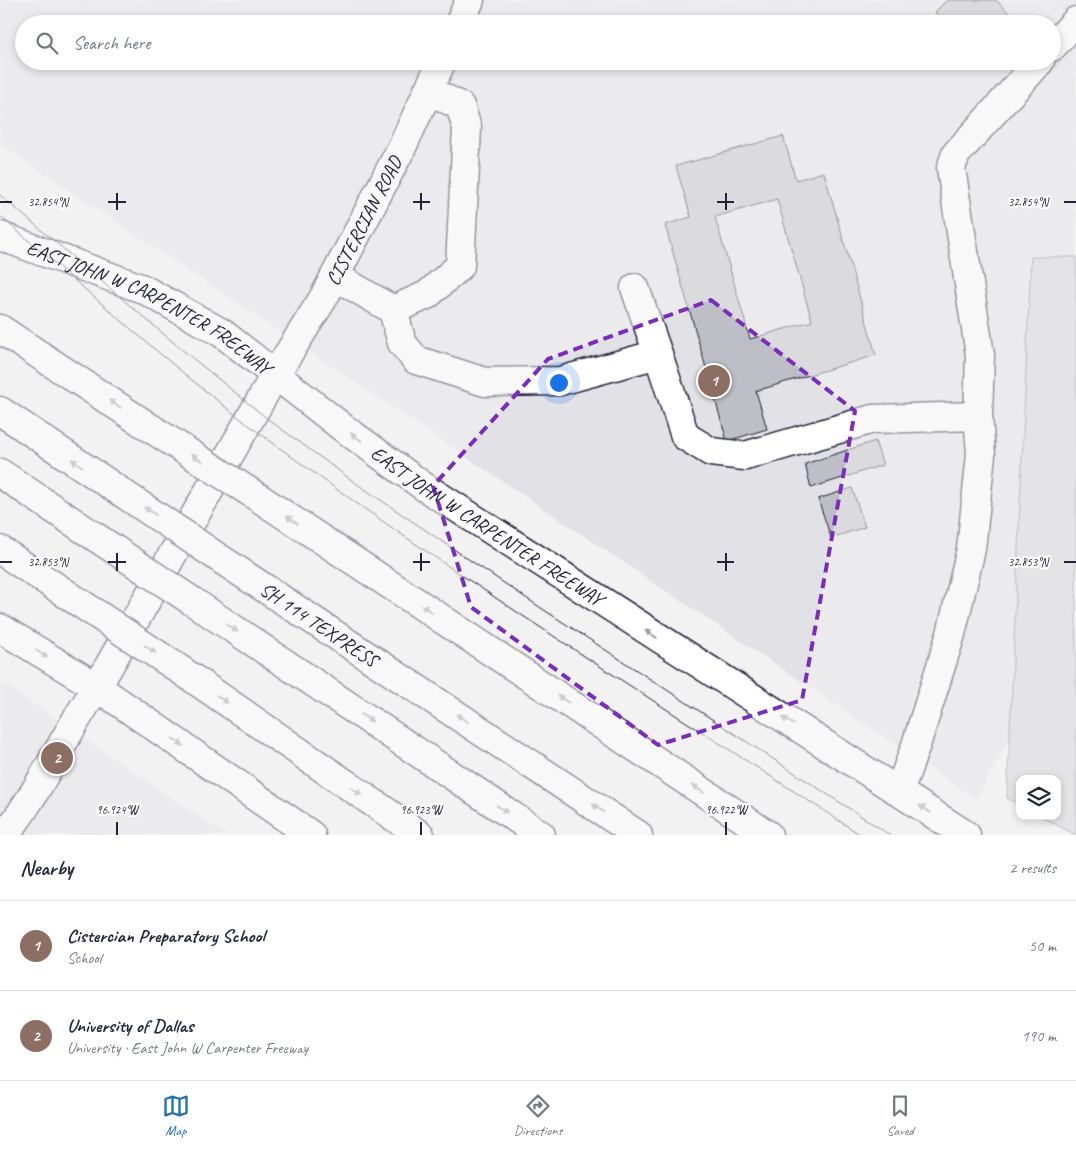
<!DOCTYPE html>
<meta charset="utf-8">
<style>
:root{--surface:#fff;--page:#f6f6f7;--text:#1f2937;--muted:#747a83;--line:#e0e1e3;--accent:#1f6fb2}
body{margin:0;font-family:Caveat,sans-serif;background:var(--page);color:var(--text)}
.controls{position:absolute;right:15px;bottom:15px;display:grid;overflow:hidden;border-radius:10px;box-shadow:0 2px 8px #0003}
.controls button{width:45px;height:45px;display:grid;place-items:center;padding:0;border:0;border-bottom:1px solid var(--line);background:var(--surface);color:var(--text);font:25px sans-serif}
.you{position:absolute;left:558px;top:382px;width:18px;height:18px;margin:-12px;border:4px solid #fff;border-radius:50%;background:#1a73e8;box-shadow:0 0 0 8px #1a73e833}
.badge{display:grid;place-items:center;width:32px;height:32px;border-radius:50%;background:var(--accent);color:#fff;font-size:16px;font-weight:700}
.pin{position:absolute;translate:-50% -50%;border:2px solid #fff;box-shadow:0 1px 5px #0006}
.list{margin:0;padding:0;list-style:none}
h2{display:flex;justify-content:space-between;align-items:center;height:65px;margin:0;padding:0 20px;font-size:21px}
h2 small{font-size:16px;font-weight:400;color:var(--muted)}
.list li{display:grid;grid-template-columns:32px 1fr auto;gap:15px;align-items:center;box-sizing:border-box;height:90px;padding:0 20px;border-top:1px solid var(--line)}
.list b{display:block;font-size:19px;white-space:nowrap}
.list p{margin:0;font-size:16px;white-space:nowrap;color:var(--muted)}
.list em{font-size:16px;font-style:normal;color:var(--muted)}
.icon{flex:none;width:28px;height:28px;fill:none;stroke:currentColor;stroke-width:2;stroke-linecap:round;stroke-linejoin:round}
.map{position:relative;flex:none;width:1076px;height:835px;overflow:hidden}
.search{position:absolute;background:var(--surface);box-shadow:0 2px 8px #0003;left:15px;right:15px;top:15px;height:55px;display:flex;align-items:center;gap:12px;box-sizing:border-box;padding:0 18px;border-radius:28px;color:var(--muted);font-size:19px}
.sheet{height:245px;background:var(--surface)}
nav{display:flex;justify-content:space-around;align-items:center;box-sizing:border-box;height:70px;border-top:1px solid var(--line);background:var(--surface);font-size:14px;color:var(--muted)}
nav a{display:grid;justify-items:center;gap:2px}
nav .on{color:var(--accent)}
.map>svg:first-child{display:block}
.built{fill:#e2e2e6;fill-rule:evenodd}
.green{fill:#d3d3d8;stroke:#7a7a8a}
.building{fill:#bebec6;stroke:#22223b;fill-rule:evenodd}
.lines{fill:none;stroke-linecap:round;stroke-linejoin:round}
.minor-casing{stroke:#22223b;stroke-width:31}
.major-casing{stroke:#22223b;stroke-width:31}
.highway-casing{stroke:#22223b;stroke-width:31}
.minor{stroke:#fff;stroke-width:28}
.major{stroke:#fff;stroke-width:28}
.highway{stroke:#fff;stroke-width:28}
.tram{stroke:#22223b;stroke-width:1}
.highway-bridge-casing{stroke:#22223b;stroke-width:31;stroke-linecap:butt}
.highway-bridge{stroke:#fff;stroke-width:28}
.oneway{fill:#9c9ca7}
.marked{fill:none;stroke:#7b2cbf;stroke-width:4;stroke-dasharray:10 6;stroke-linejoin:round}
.ticks{fill:none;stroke:#22223b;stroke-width:2}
.labels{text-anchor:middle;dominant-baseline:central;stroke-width:4.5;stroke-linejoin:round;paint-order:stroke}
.street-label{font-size:20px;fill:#22223b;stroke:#fff}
.ticks-label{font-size:12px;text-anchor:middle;fill:#22223b;stroke:#fff;stroke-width:4.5;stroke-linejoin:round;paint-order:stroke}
</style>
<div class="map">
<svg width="1076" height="835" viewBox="0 0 1076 835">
<rect width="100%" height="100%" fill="#f2f2f3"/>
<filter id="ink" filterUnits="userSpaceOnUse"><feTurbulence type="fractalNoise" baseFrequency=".02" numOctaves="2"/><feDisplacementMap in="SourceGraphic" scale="10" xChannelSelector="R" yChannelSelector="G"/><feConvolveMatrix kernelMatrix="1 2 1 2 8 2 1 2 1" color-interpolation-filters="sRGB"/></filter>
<g filter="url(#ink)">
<g class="built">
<path d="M0 0H1076V617L976 799 0 144ZM24 24H1052V61H24Z"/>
<polygon points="0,681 226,835 0,835"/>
</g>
<polygon class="green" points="1031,257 1076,257 1076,835 1040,816 1057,816 1057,779 1020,779 1020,805 1007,798"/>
<g class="building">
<polygon points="947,0 996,0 1020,24 948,24 935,12"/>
<path d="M783 136 796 180 824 172 876 355 756 391 767 429 727 441 665 225 691 217 676 166ZM777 199 812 321 750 339 715 217Z"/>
<polygon points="875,441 883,465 811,488 805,464"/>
<polygon points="852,488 865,527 831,538 818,499"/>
</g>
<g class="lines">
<defs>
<g id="minor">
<polyline points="459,24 470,0"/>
<polyline points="1052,47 1076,21"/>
<polyline points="335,276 393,310 402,343 416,360 485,382 560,381 658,354 685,436 711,452 745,456 873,419 978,416"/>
<polyline points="635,288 658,354"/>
<polyline points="393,310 427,295 460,266 467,128 460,106 428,90"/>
<path id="s1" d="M275 375 324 297 402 147 442 61"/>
<polyline points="899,792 916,745 951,634 971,549 981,454 978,416 980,355 951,168 956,154 1040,61"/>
<path d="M5 835C41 789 64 735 97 687"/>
</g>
<g id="major">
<path id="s2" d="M0 236 143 289 222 333 342 427 423 486 966 835"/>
<polyline points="0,628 97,687 311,835"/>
<polyline points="97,687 275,375"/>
</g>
<g id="highway">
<polyline points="0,329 155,431"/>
<polyline points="0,411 118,490"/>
<polyline points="0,473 91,534"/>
<polyline points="253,494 768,835"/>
<polyline points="0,550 65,593"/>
<path id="s3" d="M219 558 638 835"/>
<polyline points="192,601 541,835"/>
<polyline points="182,671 420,835"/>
</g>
</defs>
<use href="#minor" class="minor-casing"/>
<use href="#major" class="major-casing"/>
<use href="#highway" class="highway-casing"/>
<use href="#minor" class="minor"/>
<use href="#major" class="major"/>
<use href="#highway" class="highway"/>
<g class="tram">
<polyline points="0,195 180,348 269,420 357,484 538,606 890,835"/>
<path d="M0 216C87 290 171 367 262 435 455 578 661 704 861 835"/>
</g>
<defs>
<g id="highway-bridge">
<polyline points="155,431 253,494"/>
<polyline points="118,490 219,558"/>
<polyline points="91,534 192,601"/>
<polyline points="65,593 182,671"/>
</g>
</defs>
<use href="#highway-bridge" class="highway-bridge-casing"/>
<use href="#highway-bridge" class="highway-bridge"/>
</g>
<defs><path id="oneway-solid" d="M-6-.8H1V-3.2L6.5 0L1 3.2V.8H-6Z" transform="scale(1.25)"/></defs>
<g class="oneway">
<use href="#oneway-solid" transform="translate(115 404) rotate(-147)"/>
<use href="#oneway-solid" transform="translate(356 437) rotate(-144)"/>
<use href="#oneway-solid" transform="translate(197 458) rotate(-147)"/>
<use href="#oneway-solid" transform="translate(77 463) rotate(-146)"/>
<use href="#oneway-solid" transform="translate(150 511) rotate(-147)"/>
<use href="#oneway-solid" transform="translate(292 520) rotate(-146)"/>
<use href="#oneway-solid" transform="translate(427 609) rotate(-146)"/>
<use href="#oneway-solid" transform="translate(232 628) rotate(34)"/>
<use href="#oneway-solid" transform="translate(651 634) rotate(-147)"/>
<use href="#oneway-solid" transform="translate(150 649) rotate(34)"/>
<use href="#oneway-solid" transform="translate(42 654) rotate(31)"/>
<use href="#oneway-solid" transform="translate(222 699) rotate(35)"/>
<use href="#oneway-solid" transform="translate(563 699) rotate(-146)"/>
<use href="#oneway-solid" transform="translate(367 718) rotate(34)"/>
<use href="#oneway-solid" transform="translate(462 718) rotate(-146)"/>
<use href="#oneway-solid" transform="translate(788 721) rotate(-148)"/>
<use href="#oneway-solid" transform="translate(178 742) rotate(34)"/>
<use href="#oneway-solid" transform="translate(698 789) rotate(-146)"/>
<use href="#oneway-solid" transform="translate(356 791) rotate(35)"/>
<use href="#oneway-solid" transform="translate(598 808) rotate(-146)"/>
<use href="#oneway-solid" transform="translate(502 809) rotate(34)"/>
<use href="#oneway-solid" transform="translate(925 809) rotate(-147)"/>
</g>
</g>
<path d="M0 0H1076V835H0ZM711 300 855 411 802 700 658 745 471 607 433 486 548 359Z" fill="#f2f2f3" fill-opacity=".55" fill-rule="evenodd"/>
<path class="marked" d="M711 300 855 411 802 700 658 745 471 607 433 486 548 359Z"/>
<path class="ticks" d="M117 193V210M421 193V210M726 193V210M0 202H12M108 202H126M413 202H430M717 202H734M1064 202H1076M117 553V571M421 553V571M726 553V571M0 562H12M108 562H126M413 562H430M717 562H734M1064 562H1076M117 822V835M421 822V835M726 822V835"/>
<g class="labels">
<g class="street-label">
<text stroke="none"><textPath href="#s1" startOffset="178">CISTERCIAN ROAD</textPath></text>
<text stroke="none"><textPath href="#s2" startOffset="166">EAST JOHN W CARPENTER FREEWAY</textPath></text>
<text stroke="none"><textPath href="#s2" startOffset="571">EAST JOHN W CARPENTER FREEWAY</textPath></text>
<text stroke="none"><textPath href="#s3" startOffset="120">SH 114 TEXPRESS</textPath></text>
</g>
</g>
<g class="ticks-label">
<text x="48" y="206">32.854°N</text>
<text x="1028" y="206">32.854°N</text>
<text x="48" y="566">32.853°N</text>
<text x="1028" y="566">32.853°N</text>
<text x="117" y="814">96.924°W</text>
<text x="421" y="814">96.923°W</text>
<text x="726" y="814">96.922°W</text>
</g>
</svg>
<div class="controls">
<button><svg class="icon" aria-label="layers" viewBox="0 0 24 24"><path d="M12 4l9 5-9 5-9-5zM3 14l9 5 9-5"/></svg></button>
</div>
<div class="you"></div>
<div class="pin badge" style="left:714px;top:381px;background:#8d6e63">1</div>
<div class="pin badge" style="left:57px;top:758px;background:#8d6e63">2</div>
<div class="search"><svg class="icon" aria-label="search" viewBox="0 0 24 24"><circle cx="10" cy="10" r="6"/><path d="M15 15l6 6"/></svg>Search here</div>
</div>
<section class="sheet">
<h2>Nearby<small>2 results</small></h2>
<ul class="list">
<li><span class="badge" style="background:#8d6e63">1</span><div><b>Cistercian Preparatory School</b><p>School</p></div><em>50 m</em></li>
<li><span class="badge" style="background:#8d6e63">2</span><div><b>University of Dallas</b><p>University · East John W Carpenter Freeway</p></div><em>190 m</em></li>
</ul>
</section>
<nav>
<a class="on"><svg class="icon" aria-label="map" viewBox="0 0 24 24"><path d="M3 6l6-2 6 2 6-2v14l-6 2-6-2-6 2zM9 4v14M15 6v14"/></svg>Map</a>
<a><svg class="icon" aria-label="directions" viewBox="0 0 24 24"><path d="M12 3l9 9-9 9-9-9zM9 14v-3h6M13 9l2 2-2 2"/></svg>Directions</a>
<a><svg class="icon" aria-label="saved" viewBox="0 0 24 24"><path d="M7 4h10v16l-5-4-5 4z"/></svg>Saved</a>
</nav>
